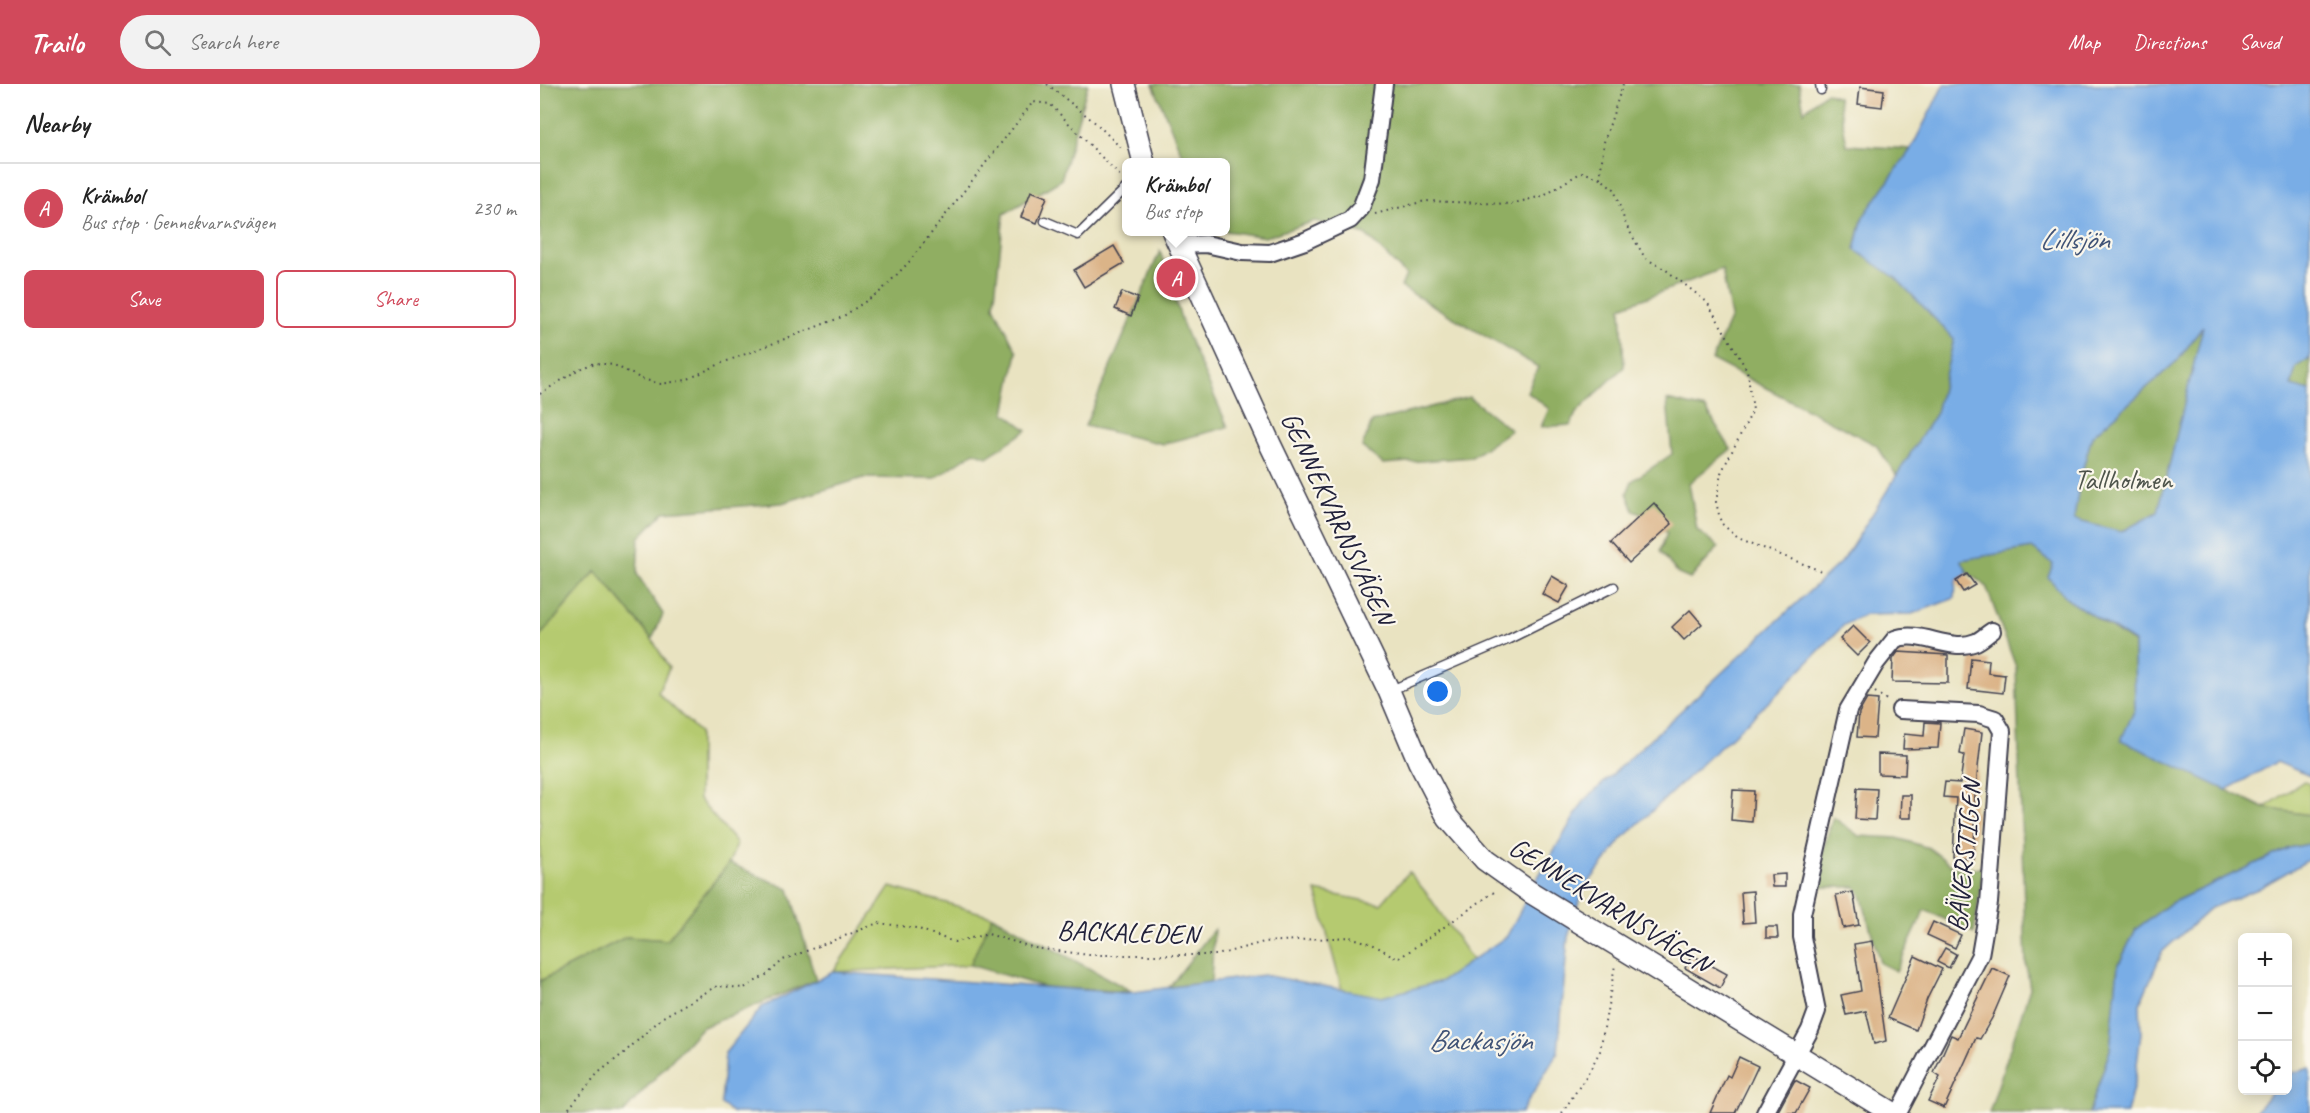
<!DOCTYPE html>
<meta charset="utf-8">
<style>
:root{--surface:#fff;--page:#f2f2f2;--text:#222;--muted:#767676;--line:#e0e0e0;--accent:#d1495b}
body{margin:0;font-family:Caveat,sans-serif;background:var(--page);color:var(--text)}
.controls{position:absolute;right:18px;bottom:18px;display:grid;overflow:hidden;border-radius:9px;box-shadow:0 3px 15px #0003}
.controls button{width:54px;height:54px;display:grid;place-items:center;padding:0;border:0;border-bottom:2px solid var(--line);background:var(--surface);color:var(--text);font:30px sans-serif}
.you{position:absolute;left:898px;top:608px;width:21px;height:21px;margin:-15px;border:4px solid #fff;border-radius:50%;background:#1a73e8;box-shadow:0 0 0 9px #1a73e833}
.badge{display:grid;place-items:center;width:39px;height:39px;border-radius:50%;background:var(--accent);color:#fff;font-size:20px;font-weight:700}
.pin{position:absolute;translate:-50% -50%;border:3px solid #fff;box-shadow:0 2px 6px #0006}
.popup{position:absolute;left:582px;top:74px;width:108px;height:78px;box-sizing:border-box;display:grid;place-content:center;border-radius:9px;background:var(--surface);filter:drop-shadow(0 2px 4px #0005);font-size:20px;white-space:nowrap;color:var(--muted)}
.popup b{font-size:22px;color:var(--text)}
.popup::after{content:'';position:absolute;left:50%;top:100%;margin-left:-12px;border:12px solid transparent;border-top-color:var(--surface)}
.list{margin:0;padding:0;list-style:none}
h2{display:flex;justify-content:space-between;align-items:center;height:78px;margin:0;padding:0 24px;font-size:26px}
h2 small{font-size:20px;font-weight:400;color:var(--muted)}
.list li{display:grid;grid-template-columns:39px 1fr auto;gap:18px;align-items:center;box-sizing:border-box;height:90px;padding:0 24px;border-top:2px solid var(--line)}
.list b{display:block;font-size:22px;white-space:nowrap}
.list p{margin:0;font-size:20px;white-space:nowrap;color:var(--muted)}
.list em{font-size:20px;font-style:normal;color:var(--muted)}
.actions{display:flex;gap:12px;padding:18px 24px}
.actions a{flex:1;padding:14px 0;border:2px solid var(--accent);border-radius:9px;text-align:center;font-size:21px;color:var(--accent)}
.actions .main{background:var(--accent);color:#fff}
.icon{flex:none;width:33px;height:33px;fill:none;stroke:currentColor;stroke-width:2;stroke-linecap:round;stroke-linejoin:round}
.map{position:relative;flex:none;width:1770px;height:1029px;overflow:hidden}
header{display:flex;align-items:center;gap:36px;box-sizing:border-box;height:84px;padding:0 30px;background:var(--accent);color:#fff}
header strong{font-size:28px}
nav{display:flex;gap:33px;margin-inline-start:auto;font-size:21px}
.search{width:420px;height:54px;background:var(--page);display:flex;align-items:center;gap:15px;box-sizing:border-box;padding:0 21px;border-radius:33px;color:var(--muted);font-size:22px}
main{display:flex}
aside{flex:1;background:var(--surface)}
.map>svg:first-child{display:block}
.green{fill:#b5ca6f;stroke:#6c7655;stroke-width:1.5}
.forest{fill:#90ae62;stroke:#59684e;stroke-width:1.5}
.water{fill:#79ade6;stroke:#4e6890;stroke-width:1.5;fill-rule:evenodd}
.building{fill:#dbb488}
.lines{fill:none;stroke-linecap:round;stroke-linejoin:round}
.service-casing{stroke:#403f4f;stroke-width:11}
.minor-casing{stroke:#403f4f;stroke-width:20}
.tertiary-casing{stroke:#403f4f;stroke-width:24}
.path{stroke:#403f4f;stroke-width:2;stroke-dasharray:1.5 4.5;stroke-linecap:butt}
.service{stroke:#fff;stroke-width:8}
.minor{stroke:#fff;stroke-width:16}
.tertiary{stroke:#fff;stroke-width:21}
.labels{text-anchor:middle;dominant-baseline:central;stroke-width:4.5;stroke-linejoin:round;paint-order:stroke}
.park-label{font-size:28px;fill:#4e544b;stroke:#fbf7ec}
.street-label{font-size:28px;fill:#22223b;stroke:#fbf7ec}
.water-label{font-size:30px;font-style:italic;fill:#405377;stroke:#fbf7ec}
</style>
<header>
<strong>Trailo</strong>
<div class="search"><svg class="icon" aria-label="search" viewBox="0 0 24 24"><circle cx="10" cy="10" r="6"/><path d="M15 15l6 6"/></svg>Search here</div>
<nav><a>Map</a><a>Directions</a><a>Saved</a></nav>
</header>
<main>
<aside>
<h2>Nearby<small></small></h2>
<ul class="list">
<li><span class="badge">A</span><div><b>Krämbol</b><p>Bus stop · Gennekvarnsvägen</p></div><em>230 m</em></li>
</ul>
<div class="actions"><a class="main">Save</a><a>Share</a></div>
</aside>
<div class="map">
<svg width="1770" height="1029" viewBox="0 0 1770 1029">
<rect width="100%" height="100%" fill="#fbf7ec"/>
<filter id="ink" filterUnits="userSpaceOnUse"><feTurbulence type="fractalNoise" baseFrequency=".0167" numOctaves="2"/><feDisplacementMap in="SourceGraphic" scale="12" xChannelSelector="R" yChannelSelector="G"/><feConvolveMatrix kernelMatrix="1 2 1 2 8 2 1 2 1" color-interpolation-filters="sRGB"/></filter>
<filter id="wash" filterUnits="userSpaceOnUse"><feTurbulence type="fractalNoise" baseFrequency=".008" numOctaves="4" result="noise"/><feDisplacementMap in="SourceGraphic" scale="24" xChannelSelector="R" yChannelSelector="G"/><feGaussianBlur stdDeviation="1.35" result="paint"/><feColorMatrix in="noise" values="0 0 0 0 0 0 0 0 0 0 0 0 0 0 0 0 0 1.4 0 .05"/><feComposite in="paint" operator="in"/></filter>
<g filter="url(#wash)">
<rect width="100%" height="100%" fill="#e9e3c1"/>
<g class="green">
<polygon points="56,487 112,555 129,584 118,609 159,648 159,715 197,760 189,779 127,856 86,853 0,897 0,552"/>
<polygon points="1764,697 1770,701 1770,731 1724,724"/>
<polygon points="869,788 888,811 932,876 902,897 842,913 802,906 776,807 841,820"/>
<polygon points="350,803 452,832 430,881 293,888"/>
</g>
<g class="forest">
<polygon points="0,0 548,0 521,96 464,130 454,222 477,268 465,329 487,346 447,373 434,368 394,395 323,394 242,419 124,428 99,454 97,490 123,530 112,555 56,487 0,552"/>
<polygon points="613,0 1259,0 1264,27 1286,8 1298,13 1307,61 1371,65 1322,135 1315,165 1356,194 1414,255 1396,329 1357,392 1336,361 1172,276 1191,233 1182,185 1081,223 1084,283 1036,329 1031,341 1001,343 1009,325 987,308 998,283 861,203 866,191 826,151 775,137 725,153 686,147 686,79 645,78"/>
<polygon points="620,167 644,244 688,343 623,360 545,342"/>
<polygon points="1664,240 1618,428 1581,448 1533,436 1540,395 1552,352 1638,276"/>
<polygon points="1770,274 1770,307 1751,303 1756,282"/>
<polygon points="929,313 971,346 932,373 843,380 822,363 832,338"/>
<polygon points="1127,316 1166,325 1191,365 1149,399 1157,446 1179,463 1150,495 1138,490 1120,467 1127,449 1106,432 1094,427 1087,409 1092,397 1132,370"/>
<polygon points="1492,464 1514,480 1527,515 1594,559 1595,625 1582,656 1724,724 1770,731 1770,760 1749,764 1631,819 1596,845 1578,882 1570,966 1549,1029 1449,1029 1490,904 1486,881 1476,583 1446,502 1428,489 1420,476"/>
<polygon points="1293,733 1319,752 1357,754 1389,764 1415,784 1443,784 1434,849 1385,826 1356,887 1340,879 1321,811 1316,803 1272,803"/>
<polygon points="189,779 249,805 276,896 161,944 83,1029 0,1029 0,897 86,853 127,856"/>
<polygon points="452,832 593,908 504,903 430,881"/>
<polygon points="674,845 671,898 629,903"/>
</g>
<g class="water">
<path d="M1404 0H1770V274L1756 283 1751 302 1770 307V692L1737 678 1686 706 1581 656 1595 625 1594 558 1527 515 1508 493 1513 480 1492 464 1421 476 1428 489 1416 497 1415 514 1372 530 1325 531 1304 541 1236 611 1083 754 1043 806 1028 853 1018 968 981 1029H193L181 1020 185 969 222 923 293 888 586 909 724 891 842 913 902 897 967 852 998 793 1044 717 1304 475 1396 329 1414 255 1356 194 1315 166 1323 133 1371 65ZM1663 242 1618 428 1581 448 1534 436 1540 395 1552 352 1638 276Z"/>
<polygon points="1770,760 1770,775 1718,805 1671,824 1622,868 1600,920 1601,949 1595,996 1587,1029 1549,1029 1570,966 1578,882 1596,845 1631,819 1749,764"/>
<polygon points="1770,984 1770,1029 1715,1029 1732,1007 1748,1006 1748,990"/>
</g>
<g id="blocks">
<g class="building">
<polygon points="1320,3 1344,6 1342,23 1318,20"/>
<polygon points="491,107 507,113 497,139 481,133"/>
<polygon points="574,162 584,179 544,203 534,186"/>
<polygon points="582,208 598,214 591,232 575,225"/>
<polygon points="1114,419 1132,440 1089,479 1071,459"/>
<polygon points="1427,490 1435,501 1423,508 1416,497"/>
<polygon points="1012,492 1029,502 1019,519 1002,510"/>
<polygon points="1150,526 1162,540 1144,556 1132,543"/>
<polygon points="1313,542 1330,559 1317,572 1300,555"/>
<polygon points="1358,568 1408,571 1408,599 1352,598 1353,575"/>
<polygon points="1431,574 1449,576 1448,589 1465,591 1463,609 1428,605"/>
<polygon points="1327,615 1338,616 1335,654 1317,653 1319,629"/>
<polygon points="1385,638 1400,639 1398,664 1363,665 1364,650 1384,652"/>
<polygon points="1424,645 1442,648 1433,728 1436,728 1433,774 1413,773 1416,714 1403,713 1405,698 1420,699 1424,671 1420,670"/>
<polygon points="1338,670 1366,671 1365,691 1338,690"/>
<polygon points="1317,704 1337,705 1335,736 1315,735"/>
<polygon points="1193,706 1214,707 1212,738 1191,736"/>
<polygon points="1361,711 1371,711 1371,734 1360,734"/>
<polygon points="1245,790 1245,803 1232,803 1231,791"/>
<polygon points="1213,807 1215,838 1203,839 1201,808"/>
<polygon points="1313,808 1319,841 1303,844 1296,811"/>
<polygon points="1393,838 1421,851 1415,864 1387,851"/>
<polygon points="1226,843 1237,843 1238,854 1226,854"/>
<polygon points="1332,857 1346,957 1334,960 1326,927 1306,931 1301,911 1321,907 1314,860"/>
<polygon points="1405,864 1416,870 1409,884 1397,878"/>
<polygon points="1152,871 1187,890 1180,904 1145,884"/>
<polygon points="1375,872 1402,885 1387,915 1376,946 1348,934"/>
<polygon points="1452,884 1470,892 1452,934 1440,955 1436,954 1404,1024 1388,1017 1400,993 1394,989 1411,951 1418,954"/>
<polygon points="1199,973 1218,982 1211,997 1195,1029 1170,1029 1187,991 1190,993"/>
<polygon points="1255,996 1270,1004 1256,1029 1237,1029"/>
</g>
</g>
</g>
<g filter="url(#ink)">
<use href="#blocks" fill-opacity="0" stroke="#403f4f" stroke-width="1.5"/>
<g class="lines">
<defs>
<g id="service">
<polyline points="1280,0 1281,6"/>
<polyline points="505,137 538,151 586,104"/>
<polyline points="849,607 967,556 1074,503"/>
</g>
<g id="minor">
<polyline points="639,161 666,160 702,168 730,169 765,157 810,136 821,124 832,95 844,0"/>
<path d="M1225 1029 1270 946 1277 927 1262 853V830L1308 626 1336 579 1355 555C1381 545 1409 569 1436 558 1441 556 1447 550 1452 547"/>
<polyline points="1358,1029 1440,871 1449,819 1462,647 1455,635 1439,630 1360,626"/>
</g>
<g id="tertiary">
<polyline points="584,0 604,79"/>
<polyline points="633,148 730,360 849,607 879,678 908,734 945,776 990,808 1352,1029"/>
</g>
</defs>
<use href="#service" class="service-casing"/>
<use href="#minor" class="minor-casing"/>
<use href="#tertiary" class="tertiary-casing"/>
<g class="path">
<polyline points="507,0 557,40 582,65"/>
<polyline points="1060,94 1064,58 1083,0"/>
<polyline points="835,130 885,117 971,120 1002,112 1042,88 1060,94 1074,105 1086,141 1105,174 1126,186 1167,218 1207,286 1213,326 1181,389 1176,418 1181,439 1198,454 1281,487"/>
<polyline points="0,310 39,285 55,279 74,281 102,295 121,300 146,296 182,279 302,233 341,207 369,178 493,18 510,20 582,94"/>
<polyline points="1335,608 1348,617"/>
<polyline points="25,1029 58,989 84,969 123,933 177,902 204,904 228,890 243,876 338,839 376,844 414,858 448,850 495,864 549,871 677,871 724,858 810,853 832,860 858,875 957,806"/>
<polyline points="1022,1029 1049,988 1060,967 1075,881"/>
</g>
<use href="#service" class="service"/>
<use href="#minor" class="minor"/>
<use href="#tertiary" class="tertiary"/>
</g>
</g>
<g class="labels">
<g class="park-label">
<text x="1583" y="395">Tallholmen</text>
</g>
<g class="street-label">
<text transform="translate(798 434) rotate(65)">GENNEKVARNSVÄGEN</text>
<text transform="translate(1424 772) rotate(-84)">BÄVERSTIGEN</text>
<text transform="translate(1070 821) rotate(32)">GENNEKVARNSVÄGEN</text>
<text transform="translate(588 848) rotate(2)">BACKALEDEN</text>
</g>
<g class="water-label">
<text x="1534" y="155">Lillsjön</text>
<text x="940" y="956">Backasjön</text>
</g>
</g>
</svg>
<div class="controls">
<button>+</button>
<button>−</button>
<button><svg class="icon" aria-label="locate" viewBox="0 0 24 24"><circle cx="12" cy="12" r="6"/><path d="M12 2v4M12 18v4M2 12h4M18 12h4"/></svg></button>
</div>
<div class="you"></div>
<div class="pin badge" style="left:636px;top:194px">A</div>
<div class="popup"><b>Krämbol</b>Bus stop</div>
</div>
</main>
